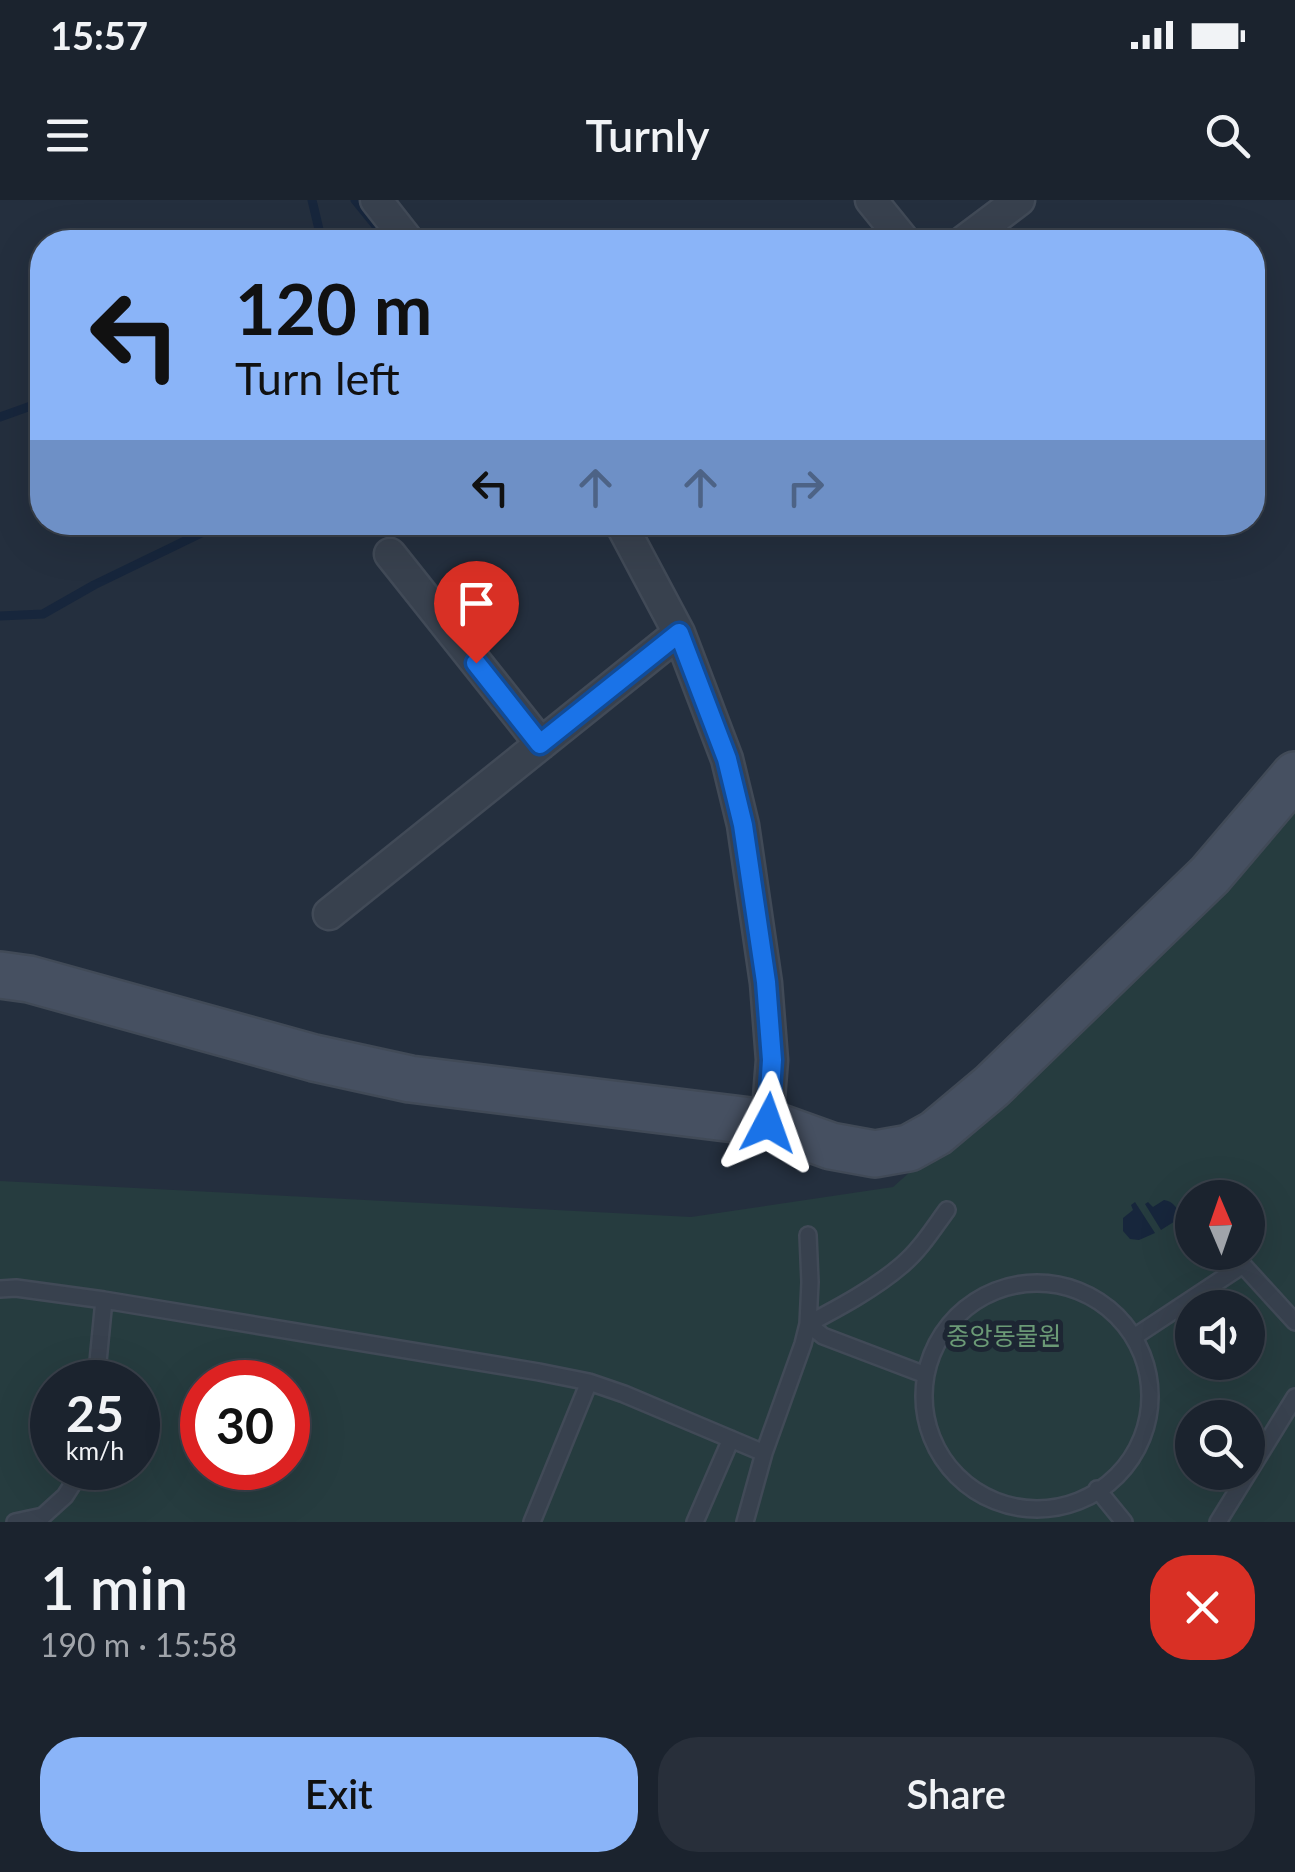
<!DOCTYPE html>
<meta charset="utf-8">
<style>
body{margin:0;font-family:Lato,"Noto Sans KR",sans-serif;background:#282f3a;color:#f1f3f6;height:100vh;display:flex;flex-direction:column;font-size:38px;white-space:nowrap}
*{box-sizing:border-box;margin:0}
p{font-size:32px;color:#a0a4aa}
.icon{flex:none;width:55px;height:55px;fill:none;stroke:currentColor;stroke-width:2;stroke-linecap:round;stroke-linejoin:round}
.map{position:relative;height:1322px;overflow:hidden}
.details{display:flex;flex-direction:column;background:#1b232e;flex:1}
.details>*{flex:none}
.top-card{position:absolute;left:30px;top:30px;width:1235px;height:305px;border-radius:40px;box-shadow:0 10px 40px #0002,0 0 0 2px #39404a;background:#8ab4f8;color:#111;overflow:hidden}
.needle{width:65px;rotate:358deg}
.tools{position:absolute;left:1175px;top:980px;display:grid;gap:20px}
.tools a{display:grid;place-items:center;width:90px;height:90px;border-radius:50%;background:#1b232e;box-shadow:0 10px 40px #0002,0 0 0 2px #39404a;font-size:50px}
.speed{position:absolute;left:30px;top:1160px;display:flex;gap:20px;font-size:50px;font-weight:700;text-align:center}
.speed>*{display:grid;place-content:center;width:130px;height:130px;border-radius:50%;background:#1b232e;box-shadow:0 10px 40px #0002,0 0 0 2px #39404a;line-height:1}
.speed small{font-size:25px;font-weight:400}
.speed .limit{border:15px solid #d22;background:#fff;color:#111}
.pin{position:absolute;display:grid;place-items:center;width:85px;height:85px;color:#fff;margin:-102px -42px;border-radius:50% 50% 50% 0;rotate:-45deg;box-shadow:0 0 10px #0007}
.pin .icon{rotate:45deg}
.me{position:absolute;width:110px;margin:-55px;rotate:4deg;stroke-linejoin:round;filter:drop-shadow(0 0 8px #0008)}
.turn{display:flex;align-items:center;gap:35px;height:210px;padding:0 40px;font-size:45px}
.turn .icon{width:130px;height:130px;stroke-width:2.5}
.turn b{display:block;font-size:70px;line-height:85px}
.lanes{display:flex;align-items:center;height:95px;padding:0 40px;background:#0003;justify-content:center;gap:50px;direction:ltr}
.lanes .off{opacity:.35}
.round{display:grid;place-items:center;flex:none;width:105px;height:105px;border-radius:40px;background:#282f3a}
.overview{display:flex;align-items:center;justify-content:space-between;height:170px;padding:0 40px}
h1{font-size:60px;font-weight:600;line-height:75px}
.action{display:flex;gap:20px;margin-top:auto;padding:20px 40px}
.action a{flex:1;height:115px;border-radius:40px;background:#8ab4f8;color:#111;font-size:40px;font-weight:600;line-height:115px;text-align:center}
.action a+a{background:#282f3a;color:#f1f3f6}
.status{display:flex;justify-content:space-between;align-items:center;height:70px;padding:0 50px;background:#1b232e;direction:ltr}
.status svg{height:28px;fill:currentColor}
header{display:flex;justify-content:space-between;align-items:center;height:130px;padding:0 40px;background:#1b232e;font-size:45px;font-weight:600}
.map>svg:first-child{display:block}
</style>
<div class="status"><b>15:57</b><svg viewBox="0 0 49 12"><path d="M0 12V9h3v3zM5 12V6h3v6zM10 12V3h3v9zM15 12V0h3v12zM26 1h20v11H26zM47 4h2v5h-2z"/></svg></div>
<header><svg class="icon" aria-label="menu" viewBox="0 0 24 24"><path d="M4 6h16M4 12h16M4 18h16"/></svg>Turnly<svg class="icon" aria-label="search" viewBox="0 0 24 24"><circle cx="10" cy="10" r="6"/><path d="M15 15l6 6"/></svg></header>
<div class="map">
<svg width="1295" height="1322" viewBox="0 0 1295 1322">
<rect width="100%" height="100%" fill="#242f3e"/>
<!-- green -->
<path fill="#263c3f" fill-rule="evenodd" d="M1295 611V1322H0V981L691 1017 893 987 1226 692ZM1192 998H1248V1052H1192ZM1192 1108H1248V1162H1192ZM52 1182H138V1268H52ZM202 1182H288V1268H202ZM1192 1218H1248V1272H1192Z"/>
<!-- water -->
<path fill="#17263c" d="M1164 1000C1173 1001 1180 1010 1180 1018L1161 1030 1145 1004 1148 1002 1153 1007Z
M1135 1002 1155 1033 1139 1040 1130 1039 1123 1031V1018L1133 1010 1131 1005Z"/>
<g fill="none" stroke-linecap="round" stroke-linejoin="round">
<!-- stream -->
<path stroke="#17263c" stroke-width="9" d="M312 0 322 42
M355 0 389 42
M0 217 42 202
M0 416 43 414 94 385 224 322"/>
<defs>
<path id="lane" d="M924 1196a113 113 0 1 1 226 0a113 113 0 1 1-226 0Z
M0 1089 16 1088 104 1100 539 1172 589 1182 624 1194 764 1253
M1137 1135 1243 1065 1295 1122
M923 1174 823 1136 808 1124C840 1107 874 1089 902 1065 920 1050 933 1029 947 1010
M96 1182 104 1100
M1097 1289 1124 1322
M15 1322 43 1316 65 1296 83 1268
M532 1322 589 1182
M695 1322 731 1239
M745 1322 764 1253 803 1144 808 1124 810 1082 808 1035
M1218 1322 1295 1197"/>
<path id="street" d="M376 0 409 42
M871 0 905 42
M963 42 1019 0
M620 322 679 433 727 559 743 625 766 783 772 860 767 923
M390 354 541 544
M329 714 679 433"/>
<path id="secondary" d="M0 775 29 779 314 858 410 879 767 923 831 946 875 954 909 948 936 933 992 886 1210 675 1295 575"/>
</defs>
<!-- lane casing -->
<use href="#lane" stroke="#414a57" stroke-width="20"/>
<!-- street casing -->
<use href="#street" stroke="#414a57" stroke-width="35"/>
<!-- secondary casing -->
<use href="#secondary" stroke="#414a57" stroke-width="50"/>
<!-- lane -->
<use href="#lane" stroke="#38414e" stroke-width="15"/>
<!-- street -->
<use href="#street" stroke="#38414e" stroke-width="30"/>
<!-- secondary -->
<use href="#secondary" stroke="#465061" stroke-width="45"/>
</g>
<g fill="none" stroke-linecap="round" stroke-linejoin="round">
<defs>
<path id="route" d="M476 463 540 544 679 433 727 559 743 625 766 782 772 860 768 923"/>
</defs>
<!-- route casing -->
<use href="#route" stroke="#114b97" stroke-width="25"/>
<!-- route -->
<use href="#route" stroke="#1a73e8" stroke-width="18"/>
</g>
<g text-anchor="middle" stroke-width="10" stroke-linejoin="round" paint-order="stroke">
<!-- park labels -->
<g font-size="25" fill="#6b9a76" stroke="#1d2633">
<text x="1004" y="1145">중앙동물원</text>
</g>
</g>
</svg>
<div class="tools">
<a><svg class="needle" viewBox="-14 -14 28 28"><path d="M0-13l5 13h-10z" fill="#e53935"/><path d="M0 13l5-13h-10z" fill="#a0a4aa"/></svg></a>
<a><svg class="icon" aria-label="sound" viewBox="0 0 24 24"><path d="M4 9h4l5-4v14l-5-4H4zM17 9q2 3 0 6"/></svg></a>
<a><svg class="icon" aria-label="search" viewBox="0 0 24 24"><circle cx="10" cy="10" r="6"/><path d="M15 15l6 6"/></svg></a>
</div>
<div class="speed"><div>25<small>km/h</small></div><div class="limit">30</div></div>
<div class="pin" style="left:476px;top:463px;background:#d93025"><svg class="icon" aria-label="arrive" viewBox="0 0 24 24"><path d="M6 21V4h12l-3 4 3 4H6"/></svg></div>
<svg class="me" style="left:768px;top:923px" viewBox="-20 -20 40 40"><path d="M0-17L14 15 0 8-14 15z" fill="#1a73e8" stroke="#fff" stroke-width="4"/></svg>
<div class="top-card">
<div class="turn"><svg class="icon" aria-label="left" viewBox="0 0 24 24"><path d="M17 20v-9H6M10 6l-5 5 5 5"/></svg><div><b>120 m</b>Turn left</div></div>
<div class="lanes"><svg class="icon" aria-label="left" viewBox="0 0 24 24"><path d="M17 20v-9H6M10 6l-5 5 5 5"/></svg><svg class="icon off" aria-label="ahead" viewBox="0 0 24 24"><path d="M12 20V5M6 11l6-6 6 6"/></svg><svg class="icon off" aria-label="ahead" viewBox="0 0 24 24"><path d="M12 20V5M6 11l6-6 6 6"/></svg><svg class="icon off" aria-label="right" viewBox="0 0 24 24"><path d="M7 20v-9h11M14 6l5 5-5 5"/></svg></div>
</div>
</div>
<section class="details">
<div class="overview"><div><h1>1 min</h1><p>190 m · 15:58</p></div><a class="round" style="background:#d93025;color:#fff"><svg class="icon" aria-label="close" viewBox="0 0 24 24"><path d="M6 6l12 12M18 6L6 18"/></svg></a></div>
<div class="action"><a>Exit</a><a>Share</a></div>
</section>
